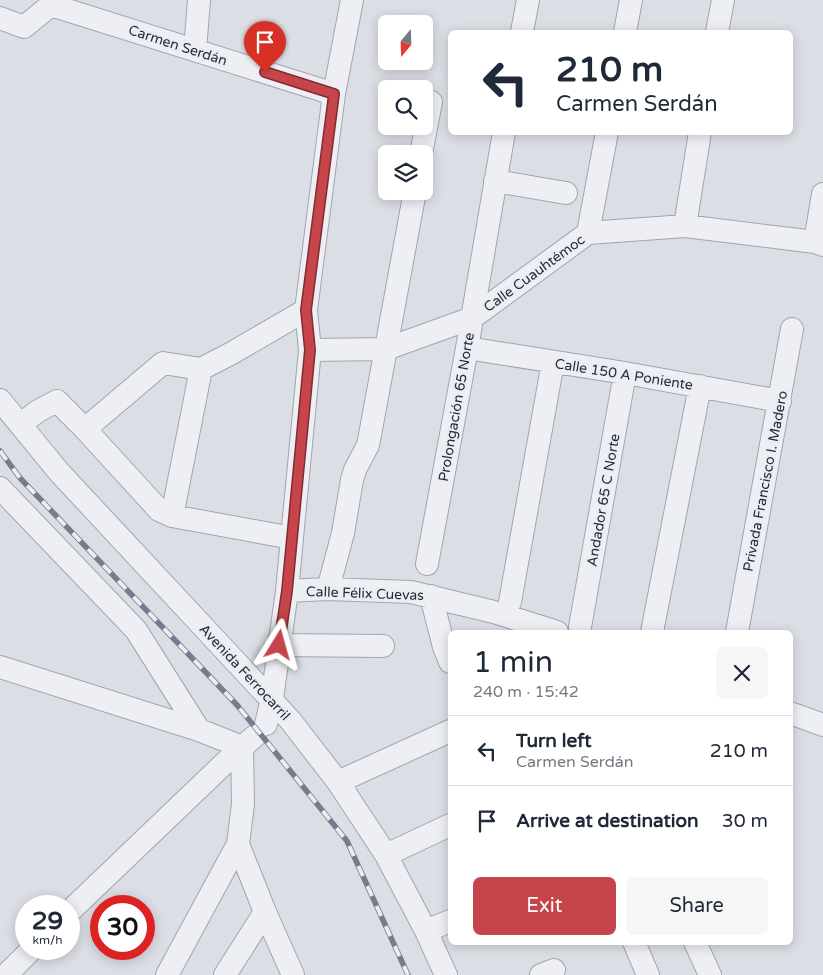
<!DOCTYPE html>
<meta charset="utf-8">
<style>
body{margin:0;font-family:"Varela Round",sans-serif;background:#f6f6f7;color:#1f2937;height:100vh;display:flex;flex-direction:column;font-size:19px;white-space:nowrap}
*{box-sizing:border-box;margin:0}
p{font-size:16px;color:#747a83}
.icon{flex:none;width:28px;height:28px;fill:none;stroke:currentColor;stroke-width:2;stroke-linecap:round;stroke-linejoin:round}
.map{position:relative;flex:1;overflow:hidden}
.drawer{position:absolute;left:448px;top:630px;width:345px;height:315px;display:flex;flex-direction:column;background:#fff;border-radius:8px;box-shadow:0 2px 12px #0003}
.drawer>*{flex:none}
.guide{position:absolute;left:448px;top:30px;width:345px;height:105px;border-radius:8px;box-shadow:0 2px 12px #0003;background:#fff;color:#1f2937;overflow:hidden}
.needle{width:32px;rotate:199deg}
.buttons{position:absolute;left:378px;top:15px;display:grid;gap:10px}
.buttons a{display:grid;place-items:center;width:55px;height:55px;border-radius:8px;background:#fff;box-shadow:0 2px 12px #0003;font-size:25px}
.speed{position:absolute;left:15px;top:895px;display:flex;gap:10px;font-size:25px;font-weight:700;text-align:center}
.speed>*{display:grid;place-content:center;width:65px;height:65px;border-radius:50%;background:#fff;box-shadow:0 2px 12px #0003;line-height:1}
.speed small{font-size:12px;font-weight:400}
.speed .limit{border:8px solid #d22;background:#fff;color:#111}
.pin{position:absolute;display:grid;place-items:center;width:42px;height:42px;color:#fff;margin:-51px -21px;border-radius:50% 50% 50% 0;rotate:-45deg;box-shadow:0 0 5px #0007}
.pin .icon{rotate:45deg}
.me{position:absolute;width:55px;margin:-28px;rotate:8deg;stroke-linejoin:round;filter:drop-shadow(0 0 4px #0008)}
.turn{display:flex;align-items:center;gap:18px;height:105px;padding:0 25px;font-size:22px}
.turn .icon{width:65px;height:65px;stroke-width:2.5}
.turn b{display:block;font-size:35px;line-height:42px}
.round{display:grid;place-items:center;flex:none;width:52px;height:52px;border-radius:8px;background:#f6f6f7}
.head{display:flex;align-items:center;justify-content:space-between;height:85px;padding:0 25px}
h1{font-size:30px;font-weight:600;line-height:38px}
.primary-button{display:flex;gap:10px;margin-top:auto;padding:10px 25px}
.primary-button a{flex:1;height:58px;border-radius:8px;background:#c6454a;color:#fff;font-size:20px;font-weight:600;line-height:58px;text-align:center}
.primary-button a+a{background:#f6f6f7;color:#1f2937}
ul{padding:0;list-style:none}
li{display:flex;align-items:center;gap:15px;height:70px;padding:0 25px;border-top:1px solid #e0e1e3}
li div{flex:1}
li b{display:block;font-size:19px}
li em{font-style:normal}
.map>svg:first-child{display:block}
</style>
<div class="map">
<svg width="823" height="975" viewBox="0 0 823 975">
<rect width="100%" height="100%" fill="#dcdee5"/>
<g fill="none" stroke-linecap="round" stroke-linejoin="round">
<defs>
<path id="minor" d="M51 5 334 94
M0 18 24 27 51 5 52 0
M522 32 528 0
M625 32 631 0
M717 32 723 0
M195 50 199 0
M421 154 431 102
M495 181 566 193
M685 226 700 132
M588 233 607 132
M815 242 823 194
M467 348 625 373 780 401
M310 350 386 349 472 318 588 233 685 226 815 242 823 245
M0 400 59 472 290 720 338 782 386 855 426 931 446 975
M21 424 38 411 57 401 85 429 163 363 201 369 232 353 306 310
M85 429 159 510 172 516 292 538
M0 488 136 630 199 730
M172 516 201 369
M427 564 467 348 504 132
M328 589 343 533 352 480 355 470 368 445 370 435 415 191
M287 591 328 589 411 592 494 612 557 632
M431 596 444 647 450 662
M510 602 553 362
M580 627 625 373
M652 632 700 386
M737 632 792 329
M279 645 383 646
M0 667 199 730 242 747
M790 713 823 725
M266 724 272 699 287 591 292 538 310 350 306 310 334 94 352 0
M242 747 243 804 238 844 265 912 293 975
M338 782 450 731
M386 855 450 825
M69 912 232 756 255 736
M426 931 450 921
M634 942 648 975
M695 942 710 975
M6 975 32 949
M167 975 238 844
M225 975 265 912
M541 975 554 970"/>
</defs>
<!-- minor casing -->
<use href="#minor" stroke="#a2a5ae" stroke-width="24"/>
<!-- minor -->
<use href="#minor" stroke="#eeeff4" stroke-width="22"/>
<defs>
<path id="rail" d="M0 451 20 478 237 705 347 841 408 975"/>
</defs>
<!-- rail casing -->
<use href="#rail" stroke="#767c8e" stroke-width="5.5"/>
<!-- rail -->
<use href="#rail" stroke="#ebedf3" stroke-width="4" stroke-dasharray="11" stroke-linecap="butt"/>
</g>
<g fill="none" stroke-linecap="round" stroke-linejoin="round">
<defs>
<path id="route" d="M265 72 334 94 306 310 310 350 287 591 279 645"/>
</defs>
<!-- route casing -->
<use href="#route" stroke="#812d30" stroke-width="12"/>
<!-- route -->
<use href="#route" stroke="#c6454a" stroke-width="9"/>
</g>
<g text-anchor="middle" stroke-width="5" stroke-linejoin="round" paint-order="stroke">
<!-- street labels -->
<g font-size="14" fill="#262c3a" stroke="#ebedf3">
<text transform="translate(178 45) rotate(18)" y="5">Carmen Serdán</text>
<text transform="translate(534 273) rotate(-36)" y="5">Calle Cuauhtémoc</text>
<text transform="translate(624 374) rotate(9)" y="5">Calle 150 A Poniente</text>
<text transform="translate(456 407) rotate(-80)" y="5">Prolongación 65 Norte</text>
<text transform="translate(765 481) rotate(-79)" y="5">Privada Francisco I. Madero</text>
<text transform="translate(603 500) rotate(-80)" y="5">Andador 65 C Norte</text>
<text transform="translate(365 593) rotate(2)" y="5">Calle Félix Cuevas</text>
<text transform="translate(245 672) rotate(47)" y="5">Avenida Ferrocarril</text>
</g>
</g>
</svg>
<div class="buttons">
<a><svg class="needle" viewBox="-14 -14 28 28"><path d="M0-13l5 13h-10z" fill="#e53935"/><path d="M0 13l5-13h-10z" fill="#747a83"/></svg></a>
<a><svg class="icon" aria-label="search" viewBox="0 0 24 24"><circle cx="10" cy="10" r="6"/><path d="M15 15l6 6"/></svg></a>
<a><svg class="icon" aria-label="layers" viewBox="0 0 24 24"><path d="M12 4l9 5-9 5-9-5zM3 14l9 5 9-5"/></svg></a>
</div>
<div class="speed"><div>29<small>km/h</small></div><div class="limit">30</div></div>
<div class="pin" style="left:265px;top:72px;background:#d93025"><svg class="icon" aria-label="arrive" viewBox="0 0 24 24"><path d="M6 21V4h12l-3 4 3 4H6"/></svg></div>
<svg class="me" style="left:279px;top:645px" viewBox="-20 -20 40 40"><path d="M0-17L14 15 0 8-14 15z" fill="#c6454a" stroke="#fff" stroke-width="4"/></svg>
<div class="guide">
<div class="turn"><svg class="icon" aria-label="left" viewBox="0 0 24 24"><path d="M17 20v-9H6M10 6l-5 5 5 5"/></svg><div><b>210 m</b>Carmen Serdán</div></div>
</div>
<section class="drawer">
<div class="head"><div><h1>1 min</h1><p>240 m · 15:42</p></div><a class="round"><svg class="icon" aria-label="close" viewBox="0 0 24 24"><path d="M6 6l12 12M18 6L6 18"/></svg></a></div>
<ul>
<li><svg class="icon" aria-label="left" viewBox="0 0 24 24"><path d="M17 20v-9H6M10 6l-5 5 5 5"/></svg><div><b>Turn left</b><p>Carmen Serdán</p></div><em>210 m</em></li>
<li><svg class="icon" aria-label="arrive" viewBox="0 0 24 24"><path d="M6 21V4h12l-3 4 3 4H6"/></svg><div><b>Arrive at destination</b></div><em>30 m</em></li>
</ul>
<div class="primary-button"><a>Exit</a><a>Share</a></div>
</section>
</div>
